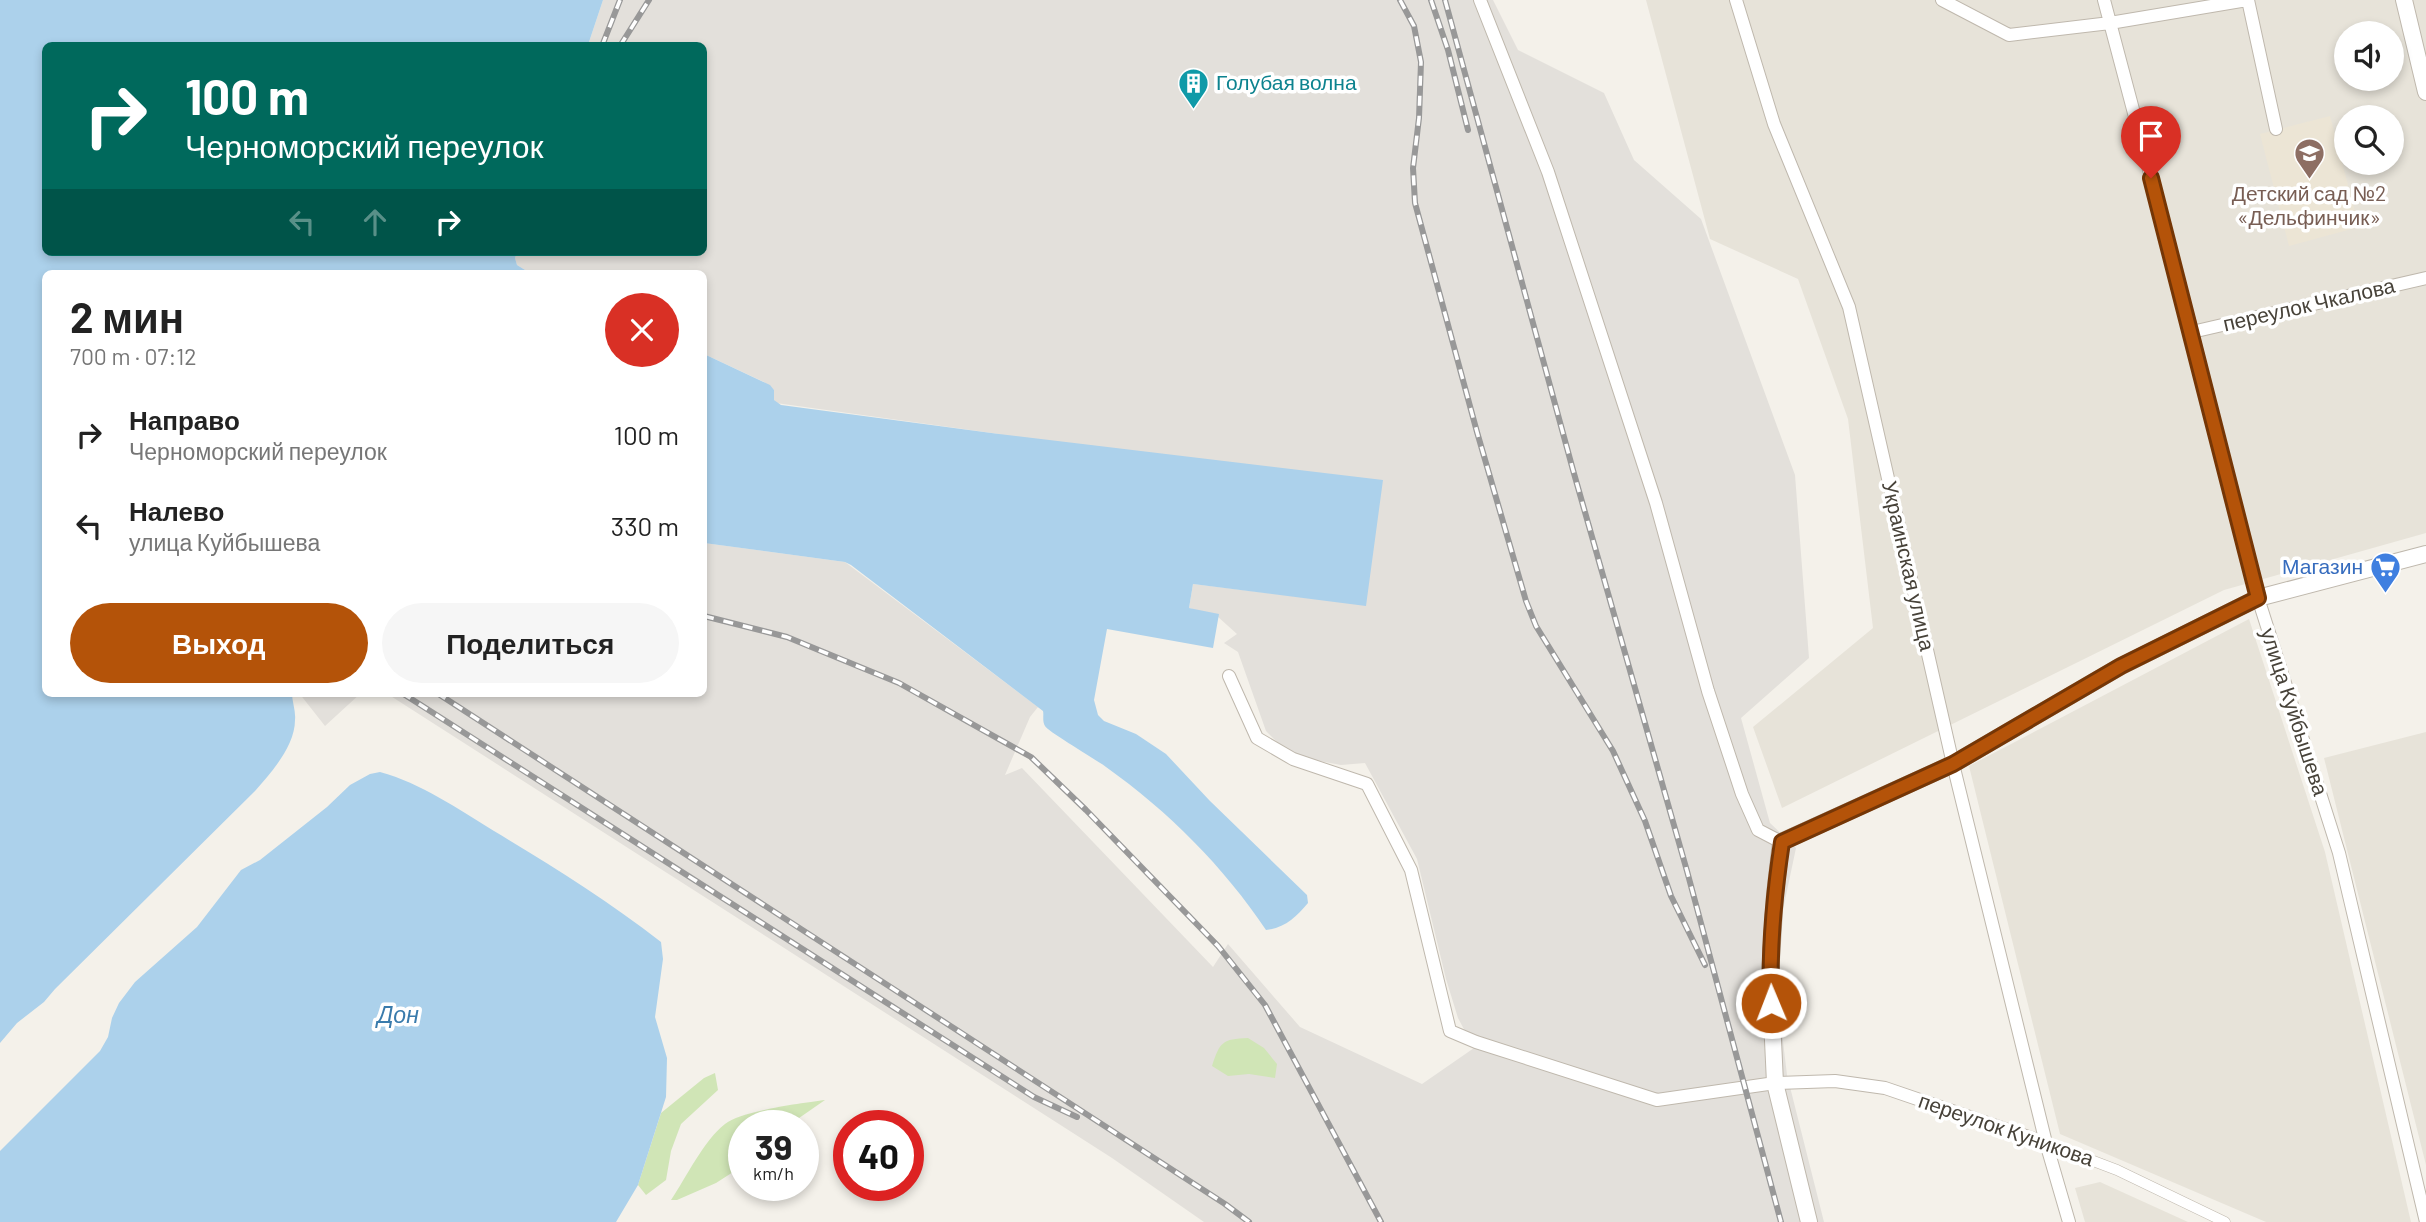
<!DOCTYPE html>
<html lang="ru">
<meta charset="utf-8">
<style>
body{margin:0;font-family:Barlow,sans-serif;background:#f6f6f6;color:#222;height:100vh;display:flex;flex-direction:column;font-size:26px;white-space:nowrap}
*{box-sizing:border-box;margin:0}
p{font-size:23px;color:#767676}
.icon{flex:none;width:38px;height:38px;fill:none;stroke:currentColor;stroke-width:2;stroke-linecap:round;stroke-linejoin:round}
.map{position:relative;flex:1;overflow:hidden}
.sheet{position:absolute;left:42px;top:270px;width:665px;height:427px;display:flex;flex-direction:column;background:#fff;border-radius:10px;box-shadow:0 4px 10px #0003}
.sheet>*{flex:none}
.top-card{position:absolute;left:42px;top:42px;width:665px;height:214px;border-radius:10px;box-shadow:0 4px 10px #0003;background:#00695c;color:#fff;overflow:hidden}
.buttons{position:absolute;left:2334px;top:21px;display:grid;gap:14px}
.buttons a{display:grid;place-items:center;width:70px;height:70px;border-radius:50%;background:#fff;box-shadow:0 4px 10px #0003;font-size:35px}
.speed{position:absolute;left:728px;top:1110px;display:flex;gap:14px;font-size:35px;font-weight:700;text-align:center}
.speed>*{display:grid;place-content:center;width:91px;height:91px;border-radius:50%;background:#fff;box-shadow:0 4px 10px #0003;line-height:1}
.speed small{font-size:18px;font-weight:400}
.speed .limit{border:10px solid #d22;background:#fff;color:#111}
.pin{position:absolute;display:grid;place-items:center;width:60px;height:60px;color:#fff;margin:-72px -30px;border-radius:50% 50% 50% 0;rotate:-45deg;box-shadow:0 0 7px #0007}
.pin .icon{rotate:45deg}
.me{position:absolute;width:77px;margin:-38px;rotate:359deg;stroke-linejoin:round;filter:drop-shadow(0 0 5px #0008)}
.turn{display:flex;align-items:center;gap:24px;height:147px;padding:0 28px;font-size:32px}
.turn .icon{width:91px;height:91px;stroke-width:2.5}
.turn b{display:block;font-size:49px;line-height:60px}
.lanes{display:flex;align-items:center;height:66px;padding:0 28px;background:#0003;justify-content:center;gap:35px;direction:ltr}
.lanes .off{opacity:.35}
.round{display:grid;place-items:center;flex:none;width:74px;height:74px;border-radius:37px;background:#f6f6f6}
.overview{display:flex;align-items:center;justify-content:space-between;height:119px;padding:0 28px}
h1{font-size:42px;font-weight:700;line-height:52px}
.button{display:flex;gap:14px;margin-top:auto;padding:14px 28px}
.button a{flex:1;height:80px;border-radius:42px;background:#b45309;color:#fff;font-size:28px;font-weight:700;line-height:80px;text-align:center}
.button a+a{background:#f6f6f6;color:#222}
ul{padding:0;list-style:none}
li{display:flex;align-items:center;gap:21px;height:91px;padding:0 28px}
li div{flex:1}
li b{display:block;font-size:26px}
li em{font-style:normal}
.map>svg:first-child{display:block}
</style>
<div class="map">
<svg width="2426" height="1222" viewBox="0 0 2426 1222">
<rect width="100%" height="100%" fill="#f4f1ea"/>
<!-- residential -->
<path fill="#e7e3d9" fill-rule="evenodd" d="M1646 0H2426V533L2224 590 1782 808 1753 727 1873 628 1848 419 1798 279 1710 239ZM2347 33H2392V79H2347ZM2347 117H2392V163H2347Z
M2249 619 2325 852 2411 1222H2266L2060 1134 1969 766Z
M2426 732V1165L2324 758Z
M2100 1182 2188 1222H2085L2075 1188Z"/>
<!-- industrial -->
<path fill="#e3e0db" d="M603 0H1493L1518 50 1604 93 1634 160 1701 219 1795 475 1809 658 1741 718 1770 823 1796 848 1773 957 1787 1075 1824 1222H1204L1112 1158 386 693H704V543L845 562 1038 707 1030 717 1005 775 1022 768 1213 967 1228 944 1300 1027 1422 1084 1474 1048 1458 1018 1446 979 1417 859 1365 763 1341 765 1309 759 1281 746 1266 731 1238 652 1224 643 1237 634 1217 616 1189 608 1193 584 1366 605 999 434 776 403 774 400V390L764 382 704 354V273H530L517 265 515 258 517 252H704V46L588 45Z
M299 693H361L325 726Z"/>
<!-- education -->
<path fill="#ece5d5" d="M2330 116 2359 227 2289 246 2260 134Z"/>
<!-- green -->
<path fill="#d0e5b6" d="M1248 1038 1264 1048 1277 1064 1275 1078 1249 1074 1228 1076 1212 1066C1220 1042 1222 1039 1248 1038Z
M715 1073 718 1090 681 1124 671 1151 666 1180 646 1195 638 1185 661 1113 704 1078Z
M825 1100 789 1125H744V1165L716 1183 677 1200H671C686 1178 704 1140 725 1124 741 1111 802 1103 825 1100Z"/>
<!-- water -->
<path fill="#acd1eb" d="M0 0H603L588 45 46 46V252H517L515 258 517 265 530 273H46V693H292C292 702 296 711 295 720 295 746 271 773 255 791L55 989 44 1002 17 1023 0 1043Z
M704 354 770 385 774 390V400L781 405 999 434 1383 480 1366 606 1193 584 1189 608 1219 614 1213 648 1107 629 1094 700 1098 715 1104 721 1136 734 1166 754 1210 801 1307 895 1308 903C1296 917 1285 928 1266 930 1224 867 1168 811 1106 767 1097 760 1047 731 1045 726 1042 721 1044 715 1043 711L851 565 845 562 704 543Z
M380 772C421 783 458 809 494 831 552 866 607 900 661 942L663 959 655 1017 667 1058 666 1097 638 1185 616 1222H0V1151L100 1051 108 1037 112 1018 119 1003 135 982 197 927 241 870 260 860 327 807 350 785 370 774Z"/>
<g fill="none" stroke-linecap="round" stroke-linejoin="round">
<defs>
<path id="pedestrian" d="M2046 1143 2117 1170 2225 1222"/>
<path id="minor" d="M1480 0 1548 172 1656 503 1708 691 1742 794 1758 830 1781 842
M1736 0 1774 124 1849 307 1953 764 2046 1143 2069 1222
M1942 0 2009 35 2110 23 2247 0
M2104 0 2192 332 2258 598 2339 853 2426 1222
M2248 0 2276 129
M2192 332 2426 278
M1229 676 1257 738 1293 759 1367 784 1411 870 1450 1031 1476 1042 1657 1100 1775 1083 1835 1081 1885 1088 2046 1143"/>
<path id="tertiary" d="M2404 0 2426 92
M1809 1222 1775 1083 1770 976 1775 894 1781 842 1953 764 2121 666 2258 598 2426 554"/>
</defs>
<!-- pedestrian casing -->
<use href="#pedestrian" stroke="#bfb8ad" stroke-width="11"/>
<!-- minor casing -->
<use href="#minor" stroke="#bfb8ad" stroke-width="14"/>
<!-- tertiary casing -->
<use href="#tertiary" stroke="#bfb8ad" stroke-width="18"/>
<!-- pedestrian -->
<use href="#pedestrian" stroke="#fff" stroke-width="10"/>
<!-- minor -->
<use href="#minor" stroke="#fff" stroke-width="12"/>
<!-- tertiary -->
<use href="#tertiary" stroke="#fff" stroke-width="16"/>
<defs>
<path id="rail" d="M1400 0 1414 26 1421 62 1419 118 1413 168 1415 203 1477 432 1526 601 1536 626 1613 751 1645 821 1671 896 1705 965
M1431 0 1448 50 1468 130
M1445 0 1573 470 1687 871 1781 1222
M602 46 620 0
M620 46 649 0
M704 616 787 637 899 683 1031 757 1086 810 1218 946 1265 1005 1381 1222
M402 693 1034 1097 1077 1117
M437 693 1225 1204 1249 1222"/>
</defs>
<!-- rail casing -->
<use href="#rail" stroke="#989898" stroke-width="6"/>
<!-- rail -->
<use href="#rail" stroke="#fff" stroke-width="3.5" stroke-dasharray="10" stroke-linecap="butt"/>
</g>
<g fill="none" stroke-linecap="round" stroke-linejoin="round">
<defs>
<path id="route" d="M1771 1003C1769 949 1774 895 1782 842L1953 764 2121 666 2258 598 2151 178"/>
</defs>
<!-- route casing -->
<use href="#route" stroke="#753606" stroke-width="18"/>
<!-- route -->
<use href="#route" stroke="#b45309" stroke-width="12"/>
</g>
<!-- icons -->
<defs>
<symbol id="building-pin" viewBox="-11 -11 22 30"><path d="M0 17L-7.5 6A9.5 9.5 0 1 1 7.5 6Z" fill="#0f9aa8" stroke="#fff"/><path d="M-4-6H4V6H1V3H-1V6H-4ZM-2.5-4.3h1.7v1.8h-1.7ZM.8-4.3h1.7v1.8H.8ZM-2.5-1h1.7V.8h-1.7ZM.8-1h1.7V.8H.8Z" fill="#fff"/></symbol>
<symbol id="school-pin" viewBox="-11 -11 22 30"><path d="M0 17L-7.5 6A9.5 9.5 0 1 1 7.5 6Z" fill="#8d6e63" stroke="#fff"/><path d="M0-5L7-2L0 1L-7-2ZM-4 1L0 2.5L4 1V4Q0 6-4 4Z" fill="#fff"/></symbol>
<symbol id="supermarket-pin" viewBox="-11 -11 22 30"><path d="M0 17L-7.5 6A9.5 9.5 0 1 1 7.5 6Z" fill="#3f7fe0" stroke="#fff"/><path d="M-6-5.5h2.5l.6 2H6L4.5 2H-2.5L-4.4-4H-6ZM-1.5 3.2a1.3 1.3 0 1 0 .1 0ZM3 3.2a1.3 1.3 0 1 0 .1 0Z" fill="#fff"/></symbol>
</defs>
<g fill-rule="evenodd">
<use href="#building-pin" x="1176" y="66" width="35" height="47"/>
<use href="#school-pin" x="2292" y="136" width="35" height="47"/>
<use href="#supermarket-pin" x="2368" y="550" width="35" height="47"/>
</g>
<g text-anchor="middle" stroke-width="7" stroke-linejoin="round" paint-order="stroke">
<!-- culture labels -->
<g font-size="21" fill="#0d838f" stroke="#fff" text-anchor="start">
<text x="1216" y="90">Голубая волна</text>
</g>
<!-- education labels -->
<g font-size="21" fill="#785e54" stroke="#fff">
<text x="2309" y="201">Детский сад №2<tspan x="2309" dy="24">«Дельфинчик»</tspan></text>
</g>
<!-- street labels -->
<g font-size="21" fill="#474239" stroke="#fff">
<text transform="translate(2309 305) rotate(-13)" y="7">переулок Чкалова</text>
<text transform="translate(1908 566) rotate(77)" y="7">Украинская улица</text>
<text transform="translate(2294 712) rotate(72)" y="7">улица Куйбышева</text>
<text transform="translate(2006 1130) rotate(19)" y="7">переулок Куникова</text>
</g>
<!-- shop labels -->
<g font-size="21" fill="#366cbe" stroke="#fff" text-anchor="end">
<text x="2363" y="574">Магазин</text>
</g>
<!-- water labels -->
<g font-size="23" font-style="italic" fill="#397bac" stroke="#fff">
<text x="398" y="1023">Дон</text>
</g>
</g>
</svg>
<div class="buttons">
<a><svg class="icon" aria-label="sound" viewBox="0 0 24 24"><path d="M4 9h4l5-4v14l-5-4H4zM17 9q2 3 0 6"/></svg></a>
<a><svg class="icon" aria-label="search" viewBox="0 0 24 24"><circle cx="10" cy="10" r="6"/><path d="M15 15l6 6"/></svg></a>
</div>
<div class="speed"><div>39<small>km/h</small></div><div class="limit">40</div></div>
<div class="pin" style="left:2151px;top:178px;background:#d93025"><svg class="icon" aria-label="arrive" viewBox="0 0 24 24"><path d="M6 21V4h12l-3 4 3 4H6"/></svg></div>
<svg class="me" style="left:1771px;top:1003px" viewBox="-20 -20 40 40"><circle r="17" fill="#b45309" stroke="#fff" stroke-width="3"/><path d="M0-11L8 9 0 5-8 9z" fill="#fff"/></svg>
<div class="top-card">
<div class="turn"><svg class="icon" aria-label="right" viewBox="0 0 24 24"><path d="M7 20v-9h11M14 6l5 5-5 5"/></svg><div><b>100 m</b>Черноморский переулок</div></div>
<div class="lanes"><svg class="icon off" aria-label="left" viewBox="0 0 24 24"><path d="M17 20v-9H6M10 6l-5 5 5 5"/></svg><svg class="icon off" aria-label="ahead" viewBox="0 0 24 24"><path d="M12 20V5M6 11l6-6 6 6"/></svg><svg class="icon" aria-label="right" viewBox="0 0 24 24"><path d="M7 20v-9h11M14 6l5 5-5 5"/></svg></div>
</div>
<section class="sheet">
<div class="overview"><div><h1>2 мин</h1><p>700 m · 07:12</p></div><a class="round" style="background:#d93025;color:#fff"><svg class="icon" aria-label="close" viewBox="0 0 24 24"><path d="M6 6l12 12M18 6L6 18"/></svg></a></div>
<ul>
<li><svg class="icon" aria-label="right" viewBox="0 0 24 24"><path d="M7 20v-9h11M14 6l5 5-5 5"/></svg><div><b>Направо</b><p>Черноморский переулок</p></div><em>100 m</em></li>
<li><svg class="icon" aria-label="left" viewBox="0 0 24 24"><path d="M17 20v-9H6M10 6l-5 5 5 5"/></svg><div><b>Налево</b><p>улица Куйбышева</p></div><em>330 m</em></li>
</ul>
<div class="button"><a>Выход</a><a>Поделиться</a></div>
</section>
</div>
